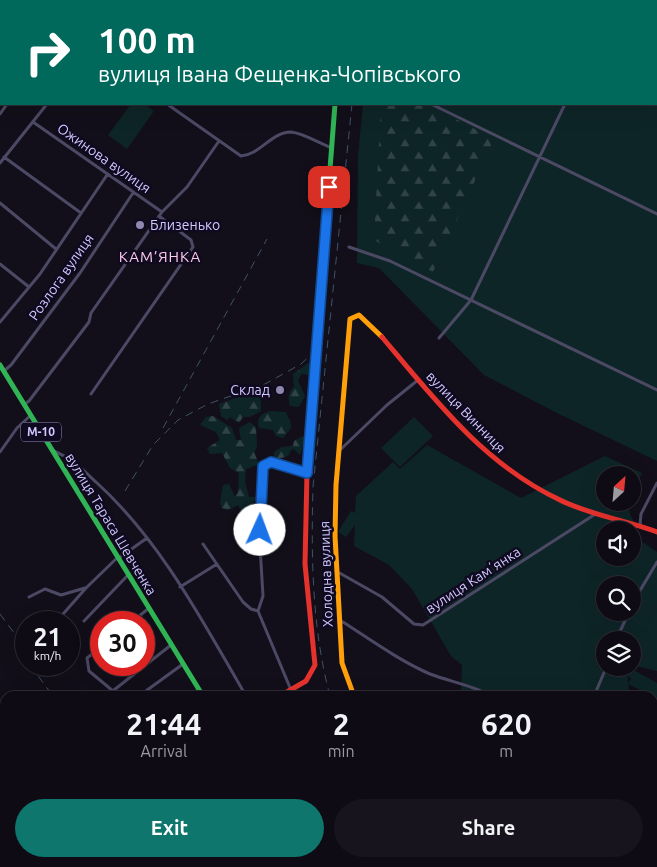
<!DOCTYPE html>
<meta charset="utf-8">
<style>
body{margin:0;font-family:Ubuntu,sans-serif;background:#17141d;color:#f1f3f6;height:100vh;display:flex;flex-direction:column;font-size:19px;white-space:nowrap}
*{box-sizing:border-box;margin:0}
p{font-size:16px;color:#9b9ba0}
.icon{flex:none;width:28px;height:28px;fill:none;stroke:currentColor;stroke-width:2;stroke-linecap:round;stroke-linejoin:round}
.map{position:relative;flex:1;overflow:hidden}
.drawer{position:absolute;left:0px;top:691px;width:658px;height:176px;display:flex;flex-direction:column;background:#0e0b14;border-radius:15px 15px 0 0;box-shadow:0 5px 20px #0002,0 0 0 1px #2e2b34}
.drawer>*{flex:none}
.hud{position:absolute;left:0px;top:0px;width:658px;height:105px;box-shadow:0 5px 20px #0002,0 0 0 1px #2e2b34;background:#00695c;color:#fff;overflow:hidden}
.needle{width:32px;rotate:26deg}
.tools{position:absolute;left:596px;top:466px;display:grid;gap:10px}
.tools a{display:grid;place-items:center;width:45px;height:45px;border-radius:50%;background:#0e0b14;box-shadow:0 5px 20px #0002,0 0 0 1px #2e2b34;font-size:25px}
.speed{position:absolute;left:15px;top:611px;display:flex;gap:10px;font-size:25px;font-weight:700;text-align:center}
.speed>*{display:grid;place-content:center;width:65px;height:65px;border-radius:50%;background:#0e0b14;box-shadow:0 5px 20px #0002,0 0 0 1px #2e2b34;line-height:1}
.speed small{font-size:12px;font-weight:400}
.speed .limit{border:8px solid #d22;background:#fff;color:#111}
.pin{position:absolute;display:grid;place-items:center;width:42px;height:42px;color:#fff;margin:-21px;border-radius:10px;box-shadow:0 2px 8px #0006}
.me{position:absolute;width:55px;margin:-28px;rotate:2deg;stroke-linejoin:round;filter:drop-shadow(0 0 4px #0008)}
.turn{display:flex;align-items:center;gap:18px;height:105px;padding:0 15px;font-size:22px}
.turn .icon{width:65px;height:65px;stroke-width:2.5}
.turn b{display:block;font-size:35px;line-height:42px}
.eta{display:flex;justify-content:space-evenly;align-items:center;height:85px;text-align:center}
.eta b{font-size:30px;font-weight:700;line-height:35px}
.action{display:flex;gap:10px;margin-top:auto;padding:10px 15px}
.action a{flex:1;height:58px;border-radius:30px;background:#0f766e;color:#fff;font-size:20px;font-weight:700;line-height:58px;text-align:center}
.action a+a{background:#17141d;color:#f1f3f6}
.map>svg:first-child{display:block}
</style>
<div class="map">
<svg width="657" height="867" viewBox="0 0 657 867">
<defs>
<pattern id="forest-firs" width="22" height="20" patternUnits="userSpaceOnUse" patternTransform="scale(1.25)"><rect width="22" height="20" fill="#0e2528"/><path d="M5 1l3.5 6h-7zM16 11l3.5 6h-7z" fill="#304348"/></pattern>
</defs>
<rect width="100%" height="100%" fill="#120f1a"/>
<!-- green -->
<path fill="#0e2528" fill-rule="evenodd" d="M373 0H657V461L559 414 484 375 379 268 357 263 358 156 363 104H656V1Z
M131 104H144L154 111 127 149 108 135Z
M414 417 433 436 400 467 381 448Z
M427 445 521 498 605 456 642 473 633 490 632 475H605V502L626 503 641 541 657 552V671L633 665 632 640H605V668H619L617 671 628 677 629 696H461L462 665 451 656 412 589 389 565 354 546 355 525 346 537 338 532 351 511 355 513 356 496 393 462 400 469ZM605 530H632V558H605ZM605 585H632V612H605Z
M620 668H630L657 683V698L628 684 631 678 618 671Z
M0 766 5 771V862L71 863 73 867H0Z
M653 790 657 802V867H417L415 863 652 862Z"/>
<!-- forest -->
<path fill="url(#forest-firs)" d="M381 104H427L494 139 433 272 374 240Z
M313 360 312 375 301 374 298 381 305 396 299 407 290 406C288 401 288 391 294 387L293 374Z
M261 389V411L250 417H243L239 423 230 417 227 420 221 416 219 404Z
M272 411 286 412 289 420 290 418 291 428 283 438 276 436 273 430 259 428C255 419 262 412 272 411Z
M213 416 232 428 236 440H241L239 428 250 422 256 427 257 448 254 452 259 464 246 469 245 482 249 497H259L253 502 248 515 241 511 238 505 228 510 222 508 220 503 223 485 229 484 235 497 238 492 239 473 230 468 222 453 210 454 207 448 220 440 216 432 200 425 206 417Z
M303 436 305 439 300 455 294 449 291 450 288 456 278 459 274 457V452L282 447 293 446 294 441Z"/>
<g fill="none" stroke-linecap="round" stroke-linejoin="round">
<!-- stream -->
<path stroke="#06163b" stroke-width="1" d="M5 704V705
M101 862 103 867"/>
<!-- street -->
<path stroke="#4c4964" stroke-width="3" d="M268 0 270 1
M580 0 583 1
M30 1 32 0
M476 1V0
M614 1 615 0
M0 10 1 13
M0 18 1 17
M656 36 657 37
M0 81 1 82
M167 104 241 156C260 155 271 132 291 132 303 133 319 143 332 148
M431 104 657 214
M0 114 7 104
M33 122 162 212
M4 157 81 213
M0 163 47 104
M0 203 56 249
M349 247 390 261 657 390
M0 264 29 287
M0 322 40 274 107 175
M439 338 471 300 565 104
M4 371 11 365 80 273 133 193
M91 394 193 247 191 240 159 216
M25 404 29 401 89 322 91 313 162 212 187 187 219 141
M340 450 387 405 418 380
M54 451C71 458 82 469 96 482 161 541 203 622 246 696
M0 452 17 428 31 415
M640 525 641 514 657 483
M203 544 243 602 251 609 258 611
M119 558 147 538
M336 571 382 597 414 624 423 625 597 513
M180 587 217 564
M29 597 45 589 61 595 85 588
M632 604 657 562
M84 621 128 575
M56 622 86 588 118 557
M132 622 149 608
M340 623 343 622C371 640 400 661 430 674 451 682 472 685 492 696
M616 640 629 612
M101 647 87 658 89 671 119 696
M114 690 171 645
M291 690 258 611 263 596 260 546 263 466 271 462 307 473
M139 696 183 664
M594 696 606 668
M586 867 587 862"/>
<!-- fast -->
<path stroke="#30b455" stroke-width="5" d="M0 365 203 696
M311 416 335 104
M305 862 307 867"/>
<!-- slow -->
<path stroke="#ff9f0a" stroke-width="5" d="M354 696 342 663 335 536 336 485 350 319 359 315 382 337"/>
<!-- jam -->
<path stroke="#e5322d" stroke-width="5" d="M343 0V1
M382 337C434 399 485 465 560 500 590 515 625 520 657 532
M280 696 306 681 315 665 305 564 307 473 311 416"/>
<!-- rail -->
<path stroke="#3f5265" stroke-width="1" stroke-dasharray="8 6" stroke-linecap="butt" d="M363 1V0
M163 428 267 239
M125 491 153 445 178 420 208 404 265 384 301 364 315 351 325 331
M0 614 26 649
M15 645 26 660
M30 665 53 696
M330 696C312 629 311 556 313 487L352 104
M184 862 188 867
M254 862 257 867
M386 862 388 867
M394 862 396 867"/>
</g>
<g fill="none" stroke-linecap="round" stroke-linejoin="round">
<defs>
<path id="route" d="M260 530 263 466 271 462 307 473 329 187"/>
</defs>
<!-- route casing -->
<use href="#route" stroke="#114b97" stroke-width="12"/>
<!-- route -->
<use href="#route" stroke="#1a73e8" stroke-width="9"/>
</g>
<!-- markers -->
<g fill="#8e88af" stroke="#0f0a1f" stroke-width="2">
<circle cx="140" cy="225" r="5"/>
<circle cx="280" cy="390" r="5"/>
</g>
<g text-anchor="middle" stroke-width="5" stroke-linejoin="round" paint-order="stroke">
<!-- shield labels -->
<rect fill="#0f0a1f" stroke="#9790bc" stroke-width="1" x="21" y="422.5" width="40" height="19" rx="4"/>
<g font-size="12" font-weight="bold" fill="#d1c9ff">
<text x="41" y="436">М-10</text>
</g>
<!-- street labels -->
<g font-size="14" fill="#d1c9ff" stroke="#0f0a1f">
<text transform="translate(104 158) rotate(35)" y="5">Ожинова вулиця</text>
<text transform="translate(61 277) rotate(-55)" y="5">Розлога вулиця</text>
<text transform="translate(466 412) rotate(46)" y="5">вулиця Винниця</text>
<text transform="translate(111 524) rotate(59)" y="5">вулиця Тараса Шевченка</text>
<text transform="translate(326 574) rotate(-92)" y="5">Холодна вулиця</text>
<text transform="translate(473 580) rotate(-33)" y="5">вулиця Камʼянка</text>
</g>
<!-- poi labels -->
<g font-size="14" fill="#d1c9ff" stroke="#0f0a1f" text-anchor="start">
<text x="150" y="230">Близенько</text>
<text x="270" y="395" text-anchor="end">Склад</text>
</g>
<!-- neighbourhood labels -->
<g font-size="15" letter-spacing="1" fill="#ffcbea" stroke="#0f0a1f">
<text x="160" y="262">КАМ’ЯНКА</text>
</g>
</g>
</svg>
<div class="tools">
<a><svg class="needle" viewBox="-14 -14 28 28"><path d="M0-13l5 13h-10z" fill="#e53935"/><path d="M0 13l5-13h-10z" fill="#9b9ba0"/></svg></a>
<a><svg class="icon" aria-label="sound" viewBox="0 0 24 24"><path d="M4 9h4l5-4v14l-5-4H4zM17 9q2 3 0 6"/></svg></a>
<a><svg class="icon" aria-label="search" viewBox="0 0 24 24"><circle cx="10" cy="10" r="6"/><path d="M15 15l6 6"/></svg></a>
<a><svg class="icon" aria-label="layers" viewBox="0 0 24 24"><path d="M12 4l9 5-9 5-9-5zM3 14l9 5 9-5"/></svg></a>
</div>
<div class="speed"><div>21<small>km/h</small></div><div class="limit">30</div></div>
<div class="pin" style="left:329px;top:187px;background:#d93025"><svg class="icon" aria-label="arrive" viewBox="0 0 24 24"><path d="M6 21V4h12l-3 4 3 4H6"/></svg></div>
<svg class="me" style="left:260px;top:530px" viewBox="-20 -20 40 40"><circle r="19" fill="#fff"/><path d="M0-13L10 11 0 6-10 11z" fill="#1a73e8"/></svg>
<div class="hud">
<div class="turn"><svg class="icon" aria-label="right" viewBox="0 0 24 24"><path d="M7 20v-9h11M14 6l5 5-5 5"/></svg><div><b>100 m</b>вулиця Івана Фещенка-Чопівського</div></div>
</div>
<section class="drawer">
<div class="eta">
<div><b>21:44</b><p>Arrival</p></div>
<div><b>2</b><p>min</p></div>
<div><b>620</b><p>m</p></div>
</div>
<div class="action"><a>Exit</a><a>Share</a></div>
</section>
</div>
